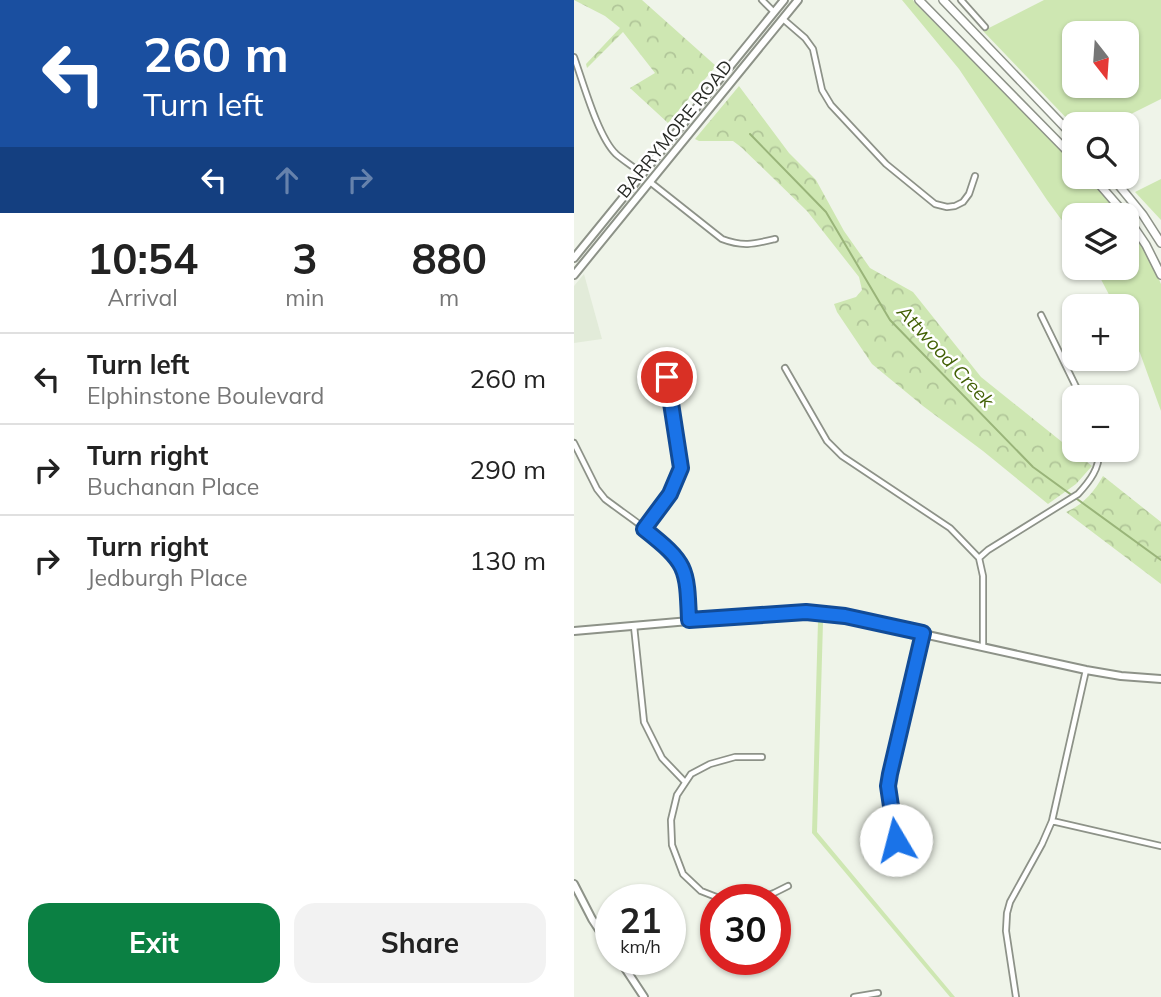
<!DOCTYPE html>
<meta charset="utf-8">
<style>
body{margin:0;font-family:Mulish,sans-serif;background:#f2f2f2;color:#222;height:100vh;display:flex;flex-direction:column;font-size:26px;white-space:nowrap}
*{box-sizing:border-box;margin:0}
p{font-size:23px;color:#767676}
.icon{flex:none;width:38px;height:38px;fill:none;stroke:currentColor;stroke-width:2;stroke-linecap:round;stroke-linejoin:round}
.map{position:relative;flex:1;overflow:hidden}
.sheet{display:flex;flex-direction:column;background:#fff;width:574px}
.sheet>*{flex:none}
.top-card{background:#1a4fa0;color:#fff;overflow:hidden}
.needle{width:46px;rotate:163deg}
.fabs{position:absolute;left:488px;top:21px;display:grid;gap:14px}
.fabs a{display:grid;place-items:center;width:77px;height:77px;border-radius:14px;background:#fff;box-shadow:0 2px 5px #0004;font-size:35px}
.speed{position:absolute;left:21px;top:884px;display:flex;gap:14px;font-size:35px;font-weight:700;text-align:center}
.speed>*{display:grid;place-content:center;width:91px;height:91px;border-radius:50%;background:#fff;box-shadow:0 2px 5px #0004;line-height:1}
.speed small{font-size:18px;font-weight:400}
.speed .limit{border:10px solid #d22;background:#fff;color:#111}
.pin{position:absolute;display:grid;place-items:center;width:60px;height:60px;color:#fff;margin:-30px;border:4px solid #fff;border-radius:50%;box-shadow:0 2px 7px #0007}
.me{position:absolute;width:77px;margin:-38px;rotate:352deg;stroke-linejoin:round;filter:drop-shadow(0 0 5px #0008)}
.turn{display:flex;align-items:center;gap:24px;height:147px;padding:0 28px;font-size:32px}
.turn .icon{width:91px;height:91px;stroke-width:2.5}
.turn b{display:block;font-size:49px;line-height:60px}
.lanes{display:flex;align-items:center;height:66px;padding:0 28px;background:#0003;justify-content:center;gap:35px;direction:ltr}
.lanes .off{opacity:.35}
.eta{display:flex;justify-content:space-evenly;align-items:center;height:119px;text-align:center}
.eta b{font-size:42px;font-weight:700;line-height:49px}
.button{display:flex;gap:14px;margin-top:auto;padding:14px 28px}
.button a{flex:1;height:80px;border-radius:21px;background:#0b8043;color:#fff;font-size:28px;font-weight:700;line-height:80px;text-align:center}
.button a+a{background:#f2f2f2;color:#222}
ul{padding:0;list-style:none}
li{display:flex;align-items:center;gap:21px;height:91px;padding:0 28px;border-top:2px solid #e0e0e0}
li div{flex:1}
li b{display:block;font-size:26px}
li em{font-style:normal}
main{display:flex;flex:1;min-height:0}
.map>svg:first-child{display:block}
</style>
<main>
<section class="sheet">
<div class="top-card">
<div class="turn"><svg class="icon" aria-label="left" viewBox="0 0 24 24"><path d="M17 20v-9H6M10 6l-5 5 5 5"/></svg><div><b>260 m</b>Turn left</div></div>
<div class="lanes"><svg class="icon" aria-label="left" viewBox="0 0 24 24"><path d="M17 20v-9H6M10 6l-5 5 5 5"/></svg><svg class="icon off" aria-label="ahead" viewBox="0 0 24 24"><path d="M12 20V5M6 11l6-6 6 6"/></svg><svg class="icon off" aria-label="right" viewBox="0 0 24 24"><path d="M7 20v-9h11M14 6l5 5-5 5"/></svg></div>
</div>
<div class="eta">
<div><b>10:54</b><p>Arrival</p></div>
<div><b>3</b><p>min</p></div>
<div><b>880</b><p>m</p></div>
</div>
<ul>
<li><svg class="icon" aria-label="left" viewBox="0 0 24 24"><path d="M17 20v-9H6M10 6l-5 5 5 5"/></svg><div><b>Turn left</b><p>Elphinstone Boulevard</p></div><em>260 m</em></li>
<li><svg class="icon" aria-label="right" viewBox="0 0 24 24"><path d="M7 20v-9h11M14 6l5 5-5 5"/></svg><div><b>Turn right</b><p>Buchanan Place</p></div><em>290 m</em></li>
<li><svg class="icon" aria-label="right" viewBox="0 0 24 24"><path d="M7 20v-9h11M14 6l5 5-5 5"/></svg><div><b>Turn right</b><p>Jedburgh Place</p></div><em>130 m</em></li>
</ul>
<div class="button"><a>Exit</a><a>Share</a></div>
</section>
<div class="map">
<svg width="587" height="997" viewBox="0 0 587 997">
<defs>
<pattern id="park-crowns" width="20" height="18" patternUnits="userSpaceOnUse" patternTransform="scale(1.75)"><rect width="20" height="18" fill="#cee7b2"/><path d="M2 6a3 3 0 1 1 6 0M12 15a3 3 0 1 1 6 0" fill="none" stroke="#b1c699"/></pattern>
</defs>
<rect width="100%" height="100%" fill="#eff4e9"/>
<!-- built -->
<path fill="#e2ebd9" d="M10 274 28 339 0 343V286Z"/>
<!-- green -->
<path fill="#cee7b2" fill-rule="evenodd" d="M328 0H339L341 3 500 163V177H514L532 196 547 215H500V237L473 200 385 69Z
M470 0H587V99L537 124H500V126L409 31ZM500 33H553V86H500Z
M587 179V220L561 192Z
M553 223 576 259 587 284V411L566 353 553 329V306H541L521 268H553Z
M244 621 249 622 243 832 381 997H376L238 833Z"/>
<!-- park -->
<path fill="url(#park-crowns)" d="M0 0H68L142 66 94 123 56 88 81 73 49 32 13 68 12 64 46 28 31 16Z
M165 86 215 153 242 180 270 231 296 268 339 292 407 377 518 466 502 484 474 504 409 451 349 406 298 364 263 312 260 304 282 297 288 290 285 277 233 211 167 147 159 141H125L121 139Z
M529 476 587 522V584L492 512C509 505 520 492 529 476Z"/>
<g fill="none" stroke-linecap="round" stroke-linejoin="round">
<!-- stream -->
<path stroke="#99b479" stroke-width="2" d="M176 134 252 212 316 320 459 467 587 560"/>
<defs>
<path id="street" d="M188 0 200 12
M387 0 411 27
M209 19 231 38 239 49 248 90 257 105 312 164 361 204 373 207 381 206 389 202 395 194 401 176
M0 57C9 82 24 137 42 154 50 161 60 167 68 174
M76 182 148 239C169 247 180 244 201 239
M467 315 507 397
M211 368 253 441 268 456 376 528 405 558 409 576V647
M0 443 23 489 31 499C54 517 102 546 111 572 116 586 114 605 115 620
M70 529 96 494 107 468 93 377
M405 558 414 550 504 494C516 481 526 468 525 450
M60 626 70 722 88 758 111 782
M478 821 587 846
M322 840 315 786 316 774 349 634
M150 900 127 891 109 874 98 845 97 820 103 795 117 774 136 764 161 757H188
M182 900 200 893 214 886
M280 997 304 993
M442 997 432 931 433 913 436 902 468 844 478 821 512 670"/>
<path id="secondary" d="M0 258 210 0
M0 275 224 0
M0 631 208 613 232 612 254 613 512 670 547 676 587 679
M0 884 18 919 37 948
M45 959 70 997"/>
<path id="primary" d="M345 0 500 158
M369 0 500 137
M519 177 552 215
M538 177 569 215 587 243
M553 217 572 245 587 275"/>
</defs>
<!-- street casing -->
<use href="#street" stroke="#8d9288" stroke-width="8"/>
<!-- secondary casing -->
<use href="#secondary" stroke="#8d9288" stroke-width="10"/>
<!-- primary casing -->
<use href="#primary" stroke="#8d9288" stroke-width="10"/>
<!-- street -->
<use href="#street" stroke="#fff" stroke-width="4.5"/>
<!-- secondary -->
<use href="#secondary" stroke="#fff" stroke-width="6"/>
<!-- primary -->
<use href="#primary" stroke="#fff" stroke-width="7"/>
</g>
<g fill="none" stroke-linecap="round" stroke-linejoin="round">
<defs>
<path id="route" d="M93 377 107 468 96 494 70 529C113 563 113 567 115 620L232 612 271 616 349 633 316 774 314 786 322 840"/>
</defs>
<!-- route casing -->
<use href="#route" stroke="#114b97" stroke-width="18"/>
<!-- route -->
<use href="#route" stroke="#1a73e8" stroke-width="12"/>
</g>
<g text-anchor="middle" stroke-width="5" stroke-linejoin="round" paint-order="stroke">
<!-- street labels -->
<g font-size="18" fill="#272925" stroke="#fff">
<text transform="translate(101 129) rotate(-51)" y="6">BARRYMORE ROAD</text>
</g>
<!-- water labels -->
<g font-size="19" font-style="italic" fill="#436106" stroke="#fff">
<text transform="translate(372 356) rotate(47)" y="7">Attwood Creek</text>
</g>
</g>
</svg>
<div class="fabs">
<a><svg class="needle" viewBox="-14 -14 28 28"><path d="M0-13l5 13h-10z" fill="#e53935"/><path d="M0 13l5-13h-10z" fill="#767676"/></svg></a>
<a><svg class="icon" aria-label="search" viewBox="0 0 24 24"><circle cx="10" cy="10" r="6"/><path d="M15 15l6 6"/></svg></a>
<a><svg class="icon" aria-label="layers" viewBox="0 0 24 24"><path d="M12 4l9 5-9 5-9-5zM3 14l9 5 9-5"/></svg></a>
<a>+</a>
<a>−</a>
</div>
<div class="speed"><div>21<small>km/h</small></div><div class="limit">30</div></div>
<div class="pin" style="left:93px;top:377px;background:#d93025"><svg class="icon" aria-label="arrive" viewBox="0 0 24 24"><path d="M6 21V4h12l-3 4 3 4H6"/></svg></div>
<svg class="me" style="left:322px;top:840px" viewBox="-20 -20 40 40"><circle r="19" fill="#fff"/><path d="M0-13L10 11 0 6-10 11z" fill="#1a73e8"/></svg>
</div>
</main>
